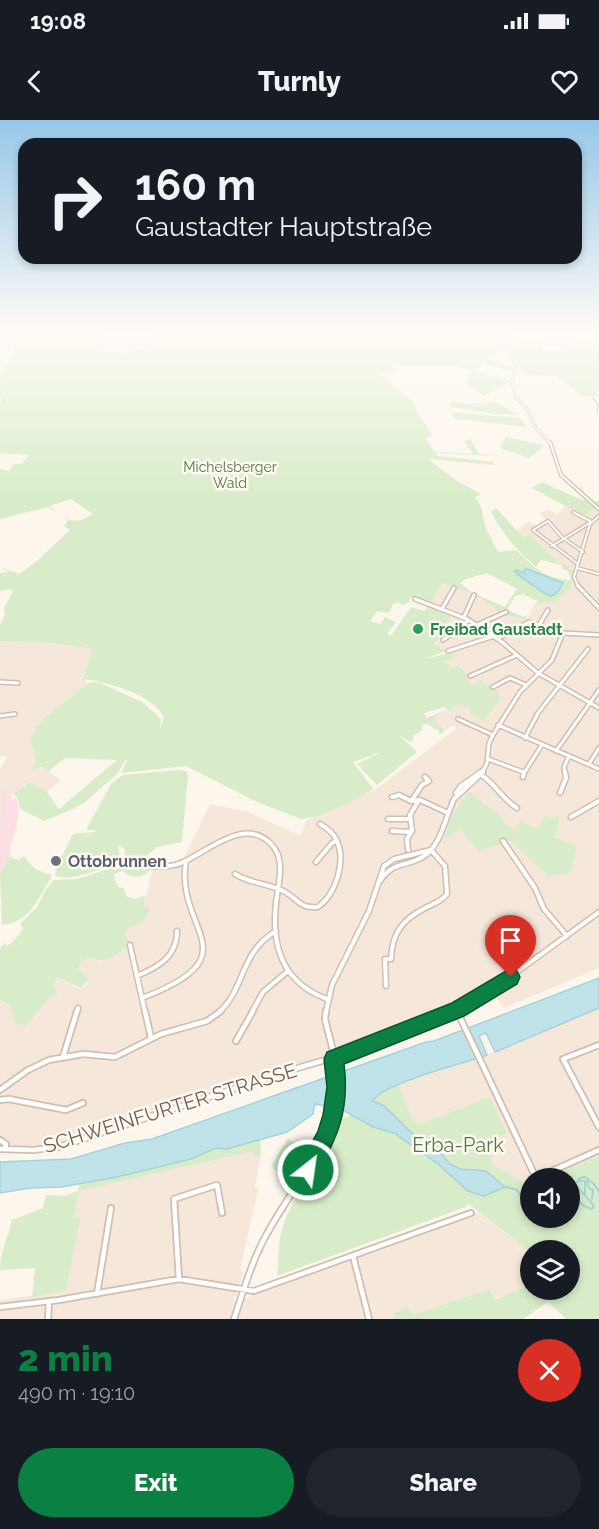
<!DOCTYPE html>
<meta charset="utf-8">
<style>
body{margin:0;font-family:Raleway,sans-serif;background:#20242c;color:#f1f3f6;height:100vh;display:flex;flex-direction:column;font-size:22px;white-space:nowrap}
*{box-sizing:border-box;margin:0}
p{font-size:20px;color:#9ea1a6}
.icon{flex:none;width:33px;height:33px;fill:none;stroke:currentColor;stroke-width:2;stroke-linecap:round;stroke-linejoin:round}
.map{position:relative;height:1199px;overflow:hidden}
.sheet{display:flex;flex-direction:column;background:#171b24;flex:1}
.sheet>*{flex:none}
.hud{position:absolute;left:18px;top:18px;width:564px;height:126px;border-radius:18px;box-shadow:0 3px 9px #0003;background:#171b24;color:#f1f3f6;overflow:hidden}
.tools{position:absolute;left:520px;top:1048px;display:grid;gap:12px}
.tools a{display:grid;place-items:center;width:60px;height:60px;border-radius:50%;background:#171b24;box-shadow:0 3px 9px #0003;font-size:30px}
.pin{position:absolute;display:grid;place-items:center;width:51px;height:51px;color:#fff;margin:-62px -26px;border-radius:50% 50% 50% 0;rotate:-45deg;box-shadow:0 0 6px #0007}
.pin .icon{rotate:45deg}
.me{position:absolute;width:66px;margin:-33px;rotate:30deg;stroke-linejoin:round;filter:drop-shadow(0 0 4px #0008)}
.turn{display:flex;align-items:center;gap:21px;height:126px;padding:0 18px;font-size:27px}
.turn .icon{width:78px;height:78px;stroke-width:2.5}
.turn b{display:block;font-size:42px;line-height:51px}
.round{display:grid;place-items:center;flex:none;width:63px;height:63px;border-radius:32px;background:#20242c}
.head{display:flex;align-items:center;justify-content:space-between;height:102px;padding:0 18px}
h1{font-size:36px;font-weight:800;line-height:45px;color:#0b8043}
.button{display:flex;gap:12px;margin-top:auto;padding:12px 18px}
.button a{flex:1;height:69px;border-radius:36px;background:#0b8043;color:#fff;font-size:24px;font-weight:800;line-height:69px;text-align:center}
.button a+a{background:#20242c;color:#f1f3f6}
.status{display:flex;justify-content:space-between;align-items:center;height:42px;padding:0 30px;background:#171b24;direction:ltr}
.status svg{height:16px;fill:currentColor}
header{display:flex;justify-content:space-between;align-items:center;height:78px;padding:0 18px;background:#171b24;font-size:27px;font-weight:800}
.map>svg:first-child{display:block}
</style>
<div class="status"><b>19:08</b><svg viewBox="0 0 49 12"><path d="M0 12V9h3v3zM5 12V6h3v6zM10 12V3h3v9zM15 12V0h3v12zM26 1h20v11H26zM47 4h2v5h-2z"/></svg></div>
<header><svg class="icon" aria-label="back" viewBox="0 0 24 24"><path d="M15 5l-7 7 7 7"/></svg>Turnly<svg class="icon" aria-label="heart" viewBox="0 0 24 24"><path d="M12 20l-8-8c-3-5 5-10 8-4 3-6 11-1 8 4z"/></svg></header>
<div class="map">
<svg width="599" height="1199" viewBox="0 0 599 1199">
<rect width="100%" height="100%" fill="#fdf6ec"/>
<!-- residential -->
<path fill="#f5e8da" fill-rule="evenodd" d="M566 387 580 394 595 389 599 391V848L504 888 490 869 469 882 347 933 60 1029 34 1032 0 1031V880L5 882 14 892 15 904 26 906 50 877 58 872 54 865 57 857 79 868 84 867 87 864V857L78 849 82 841 89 838 99 841 125 830 133 821 127 819 125 812 132 806H137L144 801 150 790 144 785 152 752 148 747 171 745 184 738 210 684 248 692 301 716 306 701 376 669 457 608 451 606 446 610 442 609 434 600 439 592 445 590 450 592 458 584 469 589 470 594 484 600 498 580 500 574 483 560 474 565 465 558 466 552 462 547 458 545 453 548 445 542 456 535 449 534 434 522 436 514 446 504 430 485 442 463 468 470 507 493 525 500 540 483 556 482 560 476 571 469 570 464 574 462V451L569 449V445L561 443 527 413 523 417 517 410 529 401 536 406 541 404 546 400 539 394 548 389 557 394ZM484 681 489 689 502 698 505 704 517 709 538 710 548 697 560 696 555 717 577 727 548 756 511 721 478 731 461 710 443 717 457 686Z
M0 521 51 523 94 529 83 558 88 563 43 599 35 628 36 639 33 649 44 648 61 660 47 672 31 662 10 675 13 680 16 678 18 699 15 713 10 725V737L0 754V650L7 637 0 636Z
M599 888V1036L543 1059H531V1064L527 1066 492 1044 491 1019 507 1014 420 1004 413 1000 398 964 484 936Z
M254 1031 255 1036 261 1035 255 1067H259L240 1149 243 1152 234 1182 479 1093 526 1129 531 1145V1164L494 1180 490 1170 412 1195 410 1187 394 1193 395 1199H0V1180L66 1171 81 1098 74 1097 78 1071Z"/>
<!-- medical -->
<path fill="#fbdfe3" d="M1 669 7 672 13 680 16 678 19 689 15 713 10 727V737L0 754Z"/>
<!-- green -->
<path fill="#d8ecc9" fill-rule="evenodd" d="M8 211H109L97 223 106 226 137 211 97 230 125 233 135 229 155 230 170 219 155 216 160 211H497L492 213 493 214 508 211 505 219 507 230 500 231 489 240 515 247 514 252 484 244 474 251 511 261 484 276 466 264 473 251 451 245 391 246 396 250 394 255 377 252 414 283 417 293 433 316 425 318 435 332 473 334 464 321 470 319 479 334 493 336 436 333 437 336 494 342 493 345 428 339 457 361 481 374 475 377 481 387 486 409 498 432 516 430C535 449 546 459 571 460L568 451 562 449V445L541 440 536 447C516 429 504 416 491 392L496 388 523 417 528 414 561 443 569 445V449L574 451 575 463 570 464 571 469 560 476 556 482 540 483 528 494 538 481 523 474 515 476 507 490 524 497 528 495 525 500 501 493 481 478H474V474L442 463 431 484 411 477 409 482 403 485 398 482 393 484 389 493 377 491 370 501 380 504 385 497 396 502 387 514 391 516 411 487 424 491 428 486 453 494 436 514 439 518 434 523 446 531 425 539 453 532 457 535 445 542 453 548 458 545 466 552V559L474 565 482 560 500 574 499 580 484 601 470 594 469 589 458 584 450 592 444 587 424 593 426 598 439 593 434 600 445 611 439 615V611L427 604 422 605V610L413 616 414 619 411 622 399 615 417 632 377 665 357 644 382 632 353 642 373 669 359 678 316 697 301 699 257 682 186 646 121 653 127 641 126 639 117 654 84 683 73 689 44 701 20 689 18 679 13 673 31 662 47 672 59 689 117 640 65 638 49 651 41 647 32 650 36 639 30 619 43 599 88 563 98 562 142 582 161 599 160 609 164 597C153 575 106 561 83 559L93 529 51 523 0 521V505L5 494 4 488 13 471 8 469 0 471V453L9 452 0 447 19 454 37 441 70 410 64 406 68 401 48 387 0 399V349L10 351 13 344H22L29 335 0 333V282L2 280 0 276V258L3 256 0 254 13 235V222L1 214ZM71 379 93 394C77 405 63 402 50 386ZM524 449 530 450 563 464 556 475 547 476 514 451 517 450 525 454ZM487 453 517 469 505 487 473 473 460 463 466 459Z
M509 211H516L512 212 513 213 510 216 522 219 544 220 541 231 570 230 575 217 599 219V271L595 272 599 277 583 276 556 256 526 255 507 227Z
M452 281 465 284 495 282 519 295 495 294 450 287Z
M451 292 521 298 527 307 455 299Z
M506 317 544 325 543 327 529 338 500 328Z
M542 362 582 380 586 379 580 368 581 364 584 373 596 382 599 381V391L595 389 584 395 580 394 532 368Z
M179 650 186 651 188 655 182 722 157 727 145 737 127 742 124 728 118 726 121 743C99 747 77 762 55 756L58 744 73 714 95 712 96 710H86L111 664 122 655Z
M469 671 502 698 505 704 516 709 520 701 538 709 544 696 548 697 560 696 555 717 577 727 570 753 548 756 511 721 478 731 461 710 444 719 452 694Z
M24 736C31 746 36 752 51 754V758C37 779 31 802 2 805L0 754 10 737 18 740Z
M117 746 148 747 150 750C143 759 130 758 122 751L113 755 118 767 124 768 126 776 135 779 145 775 144 785 150 789C146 797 144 806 132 806L125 812 127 819 133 822C122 833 104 845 89 838L82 841 78 849 89 859 81 868 57 857 54 865 58 874 50 877 26 906 15 904C14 894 12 883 0 880V828L5 823 6 826C12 824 20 814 23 808L20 804 37 787 45 771 54 760 78 759Z
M398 964 413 1000 420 1004 490 977 507 1014 491 1019 492 1044 527 1065 531 1064V1098H570V1059H543L599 1036V1199H566L548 1182 523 1199H395L394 1193 409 1187 412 1195 490 1169 495 1180 531 1164V1170H570V1131H531V1145L526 1129 469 1084 466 1087 277 1156C279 1141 278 1123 282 1109 293 1069 331 1038 342 999 363 991 378 973 398 964Z
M288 1018 302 1030 285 1059 271 1046Z
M260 1019 261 1035 255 1037 254 1031 79 1071 74 1097H81L66 1171 32 1177 35 1148 0 1150C0 1131 8 1118 12 1100L43 1088 46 1075 64 1076 78 1071 79 1064 117 1057 216 1028 227 1029Z"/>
<!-- water -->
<path fill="#bfe3e8" stroke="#a5d3da" stroke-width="1.5" d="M527 449 563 463C554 483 548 476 534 466 527 461 520 457 514 451L517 450 525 454 524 450Z
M599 858V888L495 932 486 913 479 916 487 935C463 944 385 962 373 981L384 986 415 1016 433 1024 450 1044 460 1049 486 1051 505 1067 484 1076 468 1071 438 1044 394 1013 373 1007 341 989 315 984 313 994 287 1012 227 1029 216 1028 191 1039 117 1057 62 1067 30 1068 0 1073V1042L71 1039 125 1023 152 1019 426 922 434 921Z"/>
<!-- pier -->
<path fill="#fdf6ec" d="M343 949 342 993 328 990 330 953Z"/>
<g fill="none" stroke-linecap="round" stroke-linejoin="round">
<!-- stream-far1 -->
<path stroke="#a5d3da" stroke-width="1.5" d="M593 278 598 284 597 292"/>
<!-- stream -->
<path stroke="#a5d3da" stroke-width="2" d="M578 1061H588
M587 1061 589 1068 593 1070 592 1079
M585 1062V1074
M506 1067 517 1070 526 1084 531 1087
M570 1070 575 1065
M570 1072 584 1086 591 1089 594 1087C590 1077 580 1074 576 1064L580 1058 585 1057 594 1064 599 1072"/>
<defs>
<path id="minor-far4" d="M508 211 506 227 516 245 512 261 516 278 527 289 536 308 551 324"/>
<path id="minor-far3" d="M550 322 561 355 599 389
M573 392 590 401
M552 426 591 402
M578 444 533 410 548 401 562 417 583 432
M577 448 599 454
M579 468 574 457 590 404 599 396"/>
<path id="minor-far2" d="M578 466 599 488
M415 479 467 499 502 522 538 553 599 588
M442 489 454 468
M464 497 474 475
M477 505 506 492
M539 505 548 490
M497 519 529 502 563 513 599 515
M443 520 469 500
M448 531 494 516
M470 556 517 535
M0 562 18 563
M493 567 510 558 526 565
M0 596 15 594
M458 599 493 615
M498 605 599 649
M525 618 538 593 588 529
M556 631 599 570
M488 639 523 652
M589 644 599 628
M479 653 483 650
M482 653 487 643 489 623 493 615 520 572 552 540 563 513
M524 653 542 625
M565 653 564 647 569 636"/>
<path id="minor-far1" d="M481 655C496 664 502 679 517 688
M523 657 524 652
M456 673 461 666 481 652
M560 673 566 658 565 652
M392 677 399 675 411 681 420 680 446 692
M454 679 483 652
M412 680 422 665 429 661 425 657
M571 697 599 681
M388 699H411
M392 711 411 712
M503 721 535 768 544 789 567 816
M408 730 407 719 412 711 410 695 419 680
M316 742 332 723 337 721
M149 746C160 747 171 747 181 743 208 732 245 695 272 725 286 740 278 765 276 783 271 827 283 863 327 879
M235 754C250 764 269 763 285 772 298 779 300 789 318 787 336 774 346 742 337 721 334 713 327 708 320 704
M380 761C394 739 410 748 427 734 442 721 446 696 454 679
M130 825 145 892
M137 856C158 847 177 837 177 811
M386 866 385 839H391C392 812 403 799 427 787 435 783 442 781 447 774L445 746 431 730
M142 878C255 835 174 811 186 741
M457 890 458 892
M77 892 78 888
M219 892C246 868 239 833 276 811
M252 892 263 872 288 851
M326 892 332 865 369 791 384 746 394 739 431 730
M450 892 488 873 599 792"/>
<path id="minor" d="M145 891 151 918
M457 891 536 1058 599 1030
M236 921 253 891
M599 925 563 939 599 1007
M63 937 77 891
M0 970 28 950 49 940 83 934 115 937 161 914 207 901 221 891
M0 980 9 979 66 990 83 983
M0 1020 6 1024 5 1029
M0 1029 33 1030 59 1027 284 952 356 931 453 891
M353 1136 369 1199
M179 1159 174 1079 217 1065 222 1093
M97 1174 111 1088
M0 1187 59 1180 179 1159 254 1171 471 1093
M48 1199 49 1181
M234 1199C244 1169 253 1137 269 1110 299 1057 332 1026 337 962 338 942 329 918 325 899L326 891"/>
</defs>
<!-- minor-far4 casing -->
<use href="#minor-far4" stroke="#d1beb0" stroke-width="3"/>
<!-- minor-far3 casing -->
<use href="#minor-far3" stroke="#d1beb0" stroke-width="4.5"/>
<!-- minor-far2 casing -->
<use href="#minor-far2" stroke="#d1beb0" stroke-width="6"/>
<!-- minor-far1 casing -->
<use href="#minor-far1" stroke="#d1beb0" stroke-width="7"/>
<!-- minor casing -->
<use href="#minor" stroke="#d1beb0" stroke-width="8"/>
<!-- minor-far4 -->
<use href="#minor-far4" stroke="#fff" stroke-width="1.5"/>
<!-- minor-far3 -->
<use href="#minor-far3" stroke="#fff" stroke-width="2"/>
<!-- minor-far2 -->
<use href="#minor-far2" stroke="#fff" stroke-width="3"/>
<!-- minor-far1 -->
<use href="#minor-far1" stroke="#fff" stroke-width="4"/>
<!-- minor -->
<use href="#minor" stroke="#fff" stroke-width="4.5"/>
</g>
<!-- sky -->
<linearGradient id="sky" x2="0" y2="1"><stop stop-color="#97c7e8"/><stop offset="0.56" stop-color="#fefbf6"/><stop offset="1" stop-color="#fefbf6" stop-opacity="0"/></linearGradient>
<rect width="599" height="379" fill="url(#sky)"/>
<!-- route -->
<path fill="#0b8043" stroke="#07532c" stroke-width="1.5" d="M511 848 517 851 520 857 517 864 464 896 344 944C350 991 337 1018 315 1058L308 1061 300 1058 297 1050 318 1011 323 995 327 967 324 939 327 932 452 883Z"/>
<!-- markers -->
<circle fill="#2e9e5b" stroke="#fffaf3" stroke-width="2" cx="418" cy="509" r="6"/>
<circle fill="#6b7280" stroke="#fffaf3" stroke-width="2" cx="56" cy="741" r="6"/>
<g text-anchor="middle" stroke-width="5" stroke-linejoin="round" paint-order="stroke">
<!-- far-park labels -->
<g font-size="14" fill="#537a41" stroke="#fffaf3">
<text x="230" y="352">Michelsberger<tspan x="230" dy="16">Wald</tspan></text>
</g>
<!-- leisure labels -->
<g font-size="16" font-weight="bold" fill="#27864d" stroke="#fffaf3" text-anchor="start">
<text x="430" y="515">Freibad Gaustadt</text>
</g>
<!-- worship labels -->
<g font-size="16" font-weight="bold" fill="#5b616d" stroke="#fffaf3" text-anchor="start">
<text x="68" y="747">Ottobrunnen</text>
</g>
<!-- near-street labels -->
<g font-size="20" fill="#7a5c4d" stroke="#fffaf3">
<text transform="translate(170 988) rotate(-17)" y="7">SCHWEINFURTER STRASSE</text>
</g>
<!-- near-park labels -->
<g font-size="20" fill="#537a41" stroke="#fffaf3">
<text x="458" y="1032">Erba-Park</text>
</g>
</g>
</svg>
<div class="tools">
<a><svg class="icon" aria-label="sound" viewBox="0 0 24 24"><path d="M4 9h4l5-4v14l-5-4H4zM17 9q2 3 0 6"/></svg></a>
<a><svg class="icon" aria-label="layers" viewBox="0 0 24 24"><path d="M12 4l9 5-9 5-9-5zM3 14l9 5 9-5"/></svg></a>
</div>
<div class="pin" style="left:511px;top:857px;background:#d93025"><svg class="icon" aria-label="arrive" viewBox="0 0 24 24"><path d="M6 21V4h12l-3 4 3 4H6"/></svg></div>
<svg class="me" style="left:308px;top:1050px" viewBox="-20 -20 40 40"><circle r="17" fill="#0b8043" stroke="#fff" stroke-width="3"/><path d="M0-11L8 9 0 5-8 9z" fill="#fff"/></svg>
<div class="hud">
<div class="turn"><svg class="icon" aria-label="right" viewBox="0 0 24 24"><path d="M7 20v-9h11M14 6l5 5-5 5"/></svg><div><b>160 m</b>Gaustadter Hauptstraße</div></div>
</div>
</div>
<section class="sheet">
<div class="head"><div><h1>2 min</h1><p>490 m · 19:10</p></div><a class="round" style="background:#d93025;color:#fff"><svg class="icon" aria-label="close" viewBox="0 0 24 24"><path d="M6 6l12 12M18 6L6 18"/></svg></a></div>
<div class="button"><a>Exit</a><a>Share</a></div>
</section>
